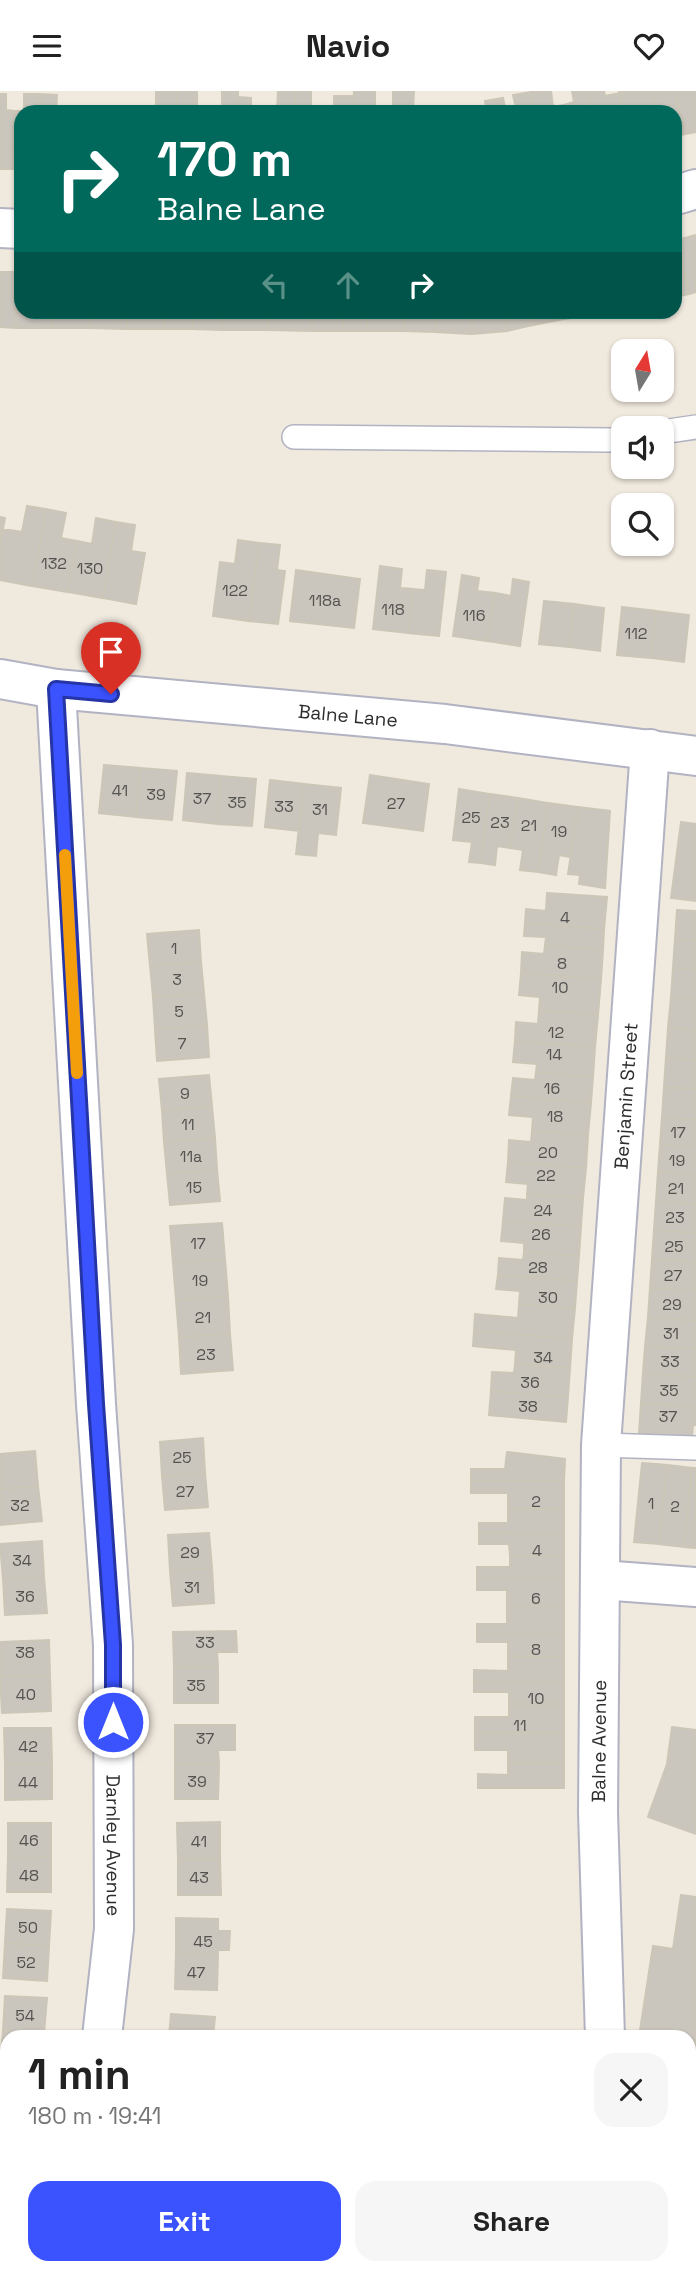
<!DOCTYPE html>
<meta charset="utf-8">
<style>
body{margin:0;font-family:"Space Grotesk",sans-serif;background:#f6f6f6;color:#222;height:100vh;display:flex;flex-direction:column;font-size:26px;white-space:nowrap}
*{box-sizing:border-box;margin:0}
p{font-size:23px;color:#767676}
.icon{flex:none;width:38px;height:38px;fill:none;stroke:currentColor;stroke-width:2;stroke-linecap:round;stroke-linejoin:round}
.map{position:relative;flex:1;overflow:hidden}
.details{position:absolute;left:0px;top:1939px;width:696px;height:245px;display:flex;flex-direction:column;background:#fff;border-radius:21px 21px 0 0;box-shadow:0 2px 5px #0004}
.details>*{flex:none}
.guide{position:absolute;left:14px;top:14px;width:668px;height:214px;border-radius:21px;box-shadow:0 2px 5px #0004;background:#00695c;color:#fff;overflow:hidden}
.needle{width:46px;rotate:11deg}
.tools{position:absolute;left:611px;top:248px;display:grid;gap:14px}
.tools a{display:grid;place-items:center;width:63px;height:63px;border-radius:14px;background:#fff;box-shadow:0 2px 5px #0004;font-size:35px}
.pin{position:absolute;display:grid;place-items:center;width:60px;height:60px;color:#fff;margin:-72px -30px;border-radius:50% 50% 50% 0;rotate:-45deg;box-shadow:0 0 7px #0007}
.pin .icon{rotate:45deg}
.me{position:absolute;width:77px;margin:-38px;rotate:0deg;stroke-linejoin:round;filter:drop-shadow(0 0 5px #0008)}
.turn{display:flex;align-items:center;gap:24px;height:147px;padding:0 28px;font-size:32px}
.turn .icon{width:91px;height:91px;stroke-width:2.5}
.turn b{display:block;font-size:49px;line-height:60px}
.lanes{display:flex;align-items:center;height:66px;padding:0 28px;background:#0003;justify-content:center;gap:35px;direction:ltr}
.lanes .off{opacity:.35}
.round{display:grid;place-items:center;flex:none;width:74px;height:74px;border-radius:21px;background:#f6f6f6}
.overview{display:flex;align-items:center;justify-content:space-between;height:119px;padding:0 28px}
h1{font-size:42px;font-weight:700;line-height:52px}
.cta{display:flex;gap:14px;margin-top:auto;padding:14px 28px}
.cta a{flex:1;height:80px;border-radius:21px;background:#3b52ff;color:#fff;font-size:28px;font-weight:700;line-height:80px;text-align:center}
.cta a+a{background:#f6f6f6;color:#222}
header{display:flex;justify-content:space-between;align-items:center;height:91px;padding:0 28px;background:#fff;font-size:32px;font-weight:700}
.map>svg:first-child{display:block}
</style>
<header><svg class="icon" aria-label="menu" viewBox="0 0 24 24"><path d="M4 6h16M4 12h16M4 18h16"/></svg>Navio<svg class="icon" aria-label="heart" viewBox="0 0 24 24"><path d="M12 20l-8-8c-3-5 5-10 8-4 3-6 11-1 8 4z"/></svg></header>
<div class="map">
<svg width="696" height="2184" viewBox="0 0 696 2184">
<rect width="100%" height="100%" fill="#f0e9de"/>
<!-- green -->
<path fill="#adeb95" d="M696 2104V2184H620L617 2177H690V2107Z"/>
<!-- building -->
<path fill="#cbc6bd" stroke="#ccc6b7" stroke-width="2" d="M156 0H177L176 21H156Z
M177 0H197V21H176Z
M222 0H238V21H222Z
M278 0H295V21H277Z
M295 0H311V21H295Z
M354 0H375V21H353Z
M393 0H414L413 21H393Z
M551 0 553 16 564 14 565 21H535L531 1Z
M572 0H588L592 21H565L564 14 574 11Z
M588 0H604L605 5 620 2 624 21H592Z
M619 0H652L656 21H624Z
M652 0H675L685 43 676 45V21H656Z
M675 0H696V41L685 43Z
M531 1 535 21H517L513 4Z
M0 3H6V19L14 20 13 78H0Z
M24 3H40V21H21V78H13L14 20H24Z
M40 3 57 4 56 21H40Z
M334 5H354L353 21H334Z
M238 6 251 7V21H238Z
M503 7 506 21H487L485 10Z
M696 144V201L689 203 677 149Z
M676 149 689 203 676 206Z
M0 181H16V237L0 236Z
M16 181 21 182V220H53V237H16Z
M53 220H90V237H53Z
M90 220H127V238L90 237Z
M127 220H164V238H127Z
M164 220H193V238H164Z
M193 220H222V239L193 238Z
M222 220H267V239H222Z
M267 220H312V240L267 239Z
M312 220H343V240H312Z
M343 220H367V240H343Z
M367 220H403V240H367Z
M403 220H436L435 241 403 240Z
M436 220H472V243L435 241Z
M472 220H506L507 240 472 243Z
M506 220H532L533 234 507 240Z
M532 220H563L564 228 533 234Z
M563 220H594L595 223 564 228Z
M27 415 46 418 32 495 0 489V454L3 438 22 441Z
M46 418 66 422 61 447 77 450 68 501 32 495Z
M0 426 5 427 0 454Z
M96 427 116 431 103 507 68 501 77 450 92 453Z
M116 431 135 434 131 460 145 462 136 513 103 507Z
M238 449 259 452 249 530 213 525 220 471 235 473Z
M259 452 280 454 277 479 285 480 278 533 249 530Z
M380 475 402 478 400 497 413 498 408 542 373 538Z
M296 479 360 488 354 537 290 530Z
M427 479 446 481 439 545 408 542 413 498 425 499Z
M462 484 479 487 477 500 495 502 487 550 453 545Z
M513 488 529 491 520 555 487 550 495 502 511 505Z
M544 510 574 513 569 556 539 553Z
M574 513 604 517 600 560 569 556Z
M622 516 656 520 651 567 617 564Z
M656 520 689 524 684 571 651 567Z
M104 674 140 677 136 726 99 722Z
M140 677 177 680 172 729 136 726Z
M187 682 221 685 217 733 183 729Z
M370 684 429 693 423 740 363 732Z
M221 685 256 688 252 735 217 733Z
M270 689 304 693 299 740 265 736Z
M304 693 341 697 336 744 318 742 316 765 296 763Z
M459 698 490 703 480 772 469 771 472 751 453 749Z
M490 703 518 707 510 757 497 755 495 774 480 772Z
M518 707 548 712 538 781 520 779 523 759 510 757Z
M548 712 578 716 570 766 559 764 556 784 538 781Z
M578 716 610 720 605 797 579 793 580 784 568 783Z
M681 731 696 733V810L671 807Z
M547 802 607 806 604 838 525 832 526 818 546 820Z
M677 819 696 820V850L675 848Z
M525 832 604 838 603 859 545 854 546 846 524 845Z
M199 839 201 871 150 875 147 843Z
M675 848 696 850V879L673 877Z
M545 854 603 859 601 888 521 882 522 861 544 863Z
M201 871 204 902 153 906 150 875Z
M673 877 696 879V908L671 906Z
M521 882 601 888 598 924 539 919 540 906 519 904Z
M204 902 207 934 155 938 153 906Z
M671 906 696 908V939L668 937Z
M539 919 598 924 595 956 515 950 516 931 538 933Z
M207 934 209 966 157 970 155 938Z
M668 937 696 939V969L666 966Z
M515 950 595 956 593 986 536 981 537 973 513 971Z
M666 966 696 969V998L664 996Z
M536 981 593 986 591 1012 511 1005 513 987 535 989Z
M209 984 212 1015 162 1020 159 988Z
M664 996 696 998V1029L662 1026Z
M511 1005 591 1012 588 1044 532 1040 533 1026 509 1024Z
M212 1015 215 1047 164 1051 162 1020Z
M662 1026 696 1029V1056L660 1053Z
M532 1040 588 1044 586 1077 508 1071 509 1049 531 1051Z
M215 1047 217 1078 167 1083 164 1051Z
M660 1053 696 1056V1084L658 1081Z
M508 1071 586 1077 583 1107 527 1103 528 1093 506 1091Z
M217 1078 220 1110 170 1114 167 1083Z
M658 1081 696 1084V1113L656 1110Z
M527 1103 583 1107 581 1135 503 1130 505 1107 527 1109Z
M656 1110 696 1113V1142L654 1139Z
M503 1130 581 1135 579 1165 524 1161V1152L501 1150Z
M222 1132 225 1168 173 1172 170 1135Z
M654 1139 696 1142V1171L652 1168Z
M524 1161 579 1165 577 1190 498 1184 499 1167 523 1169Z
M225 1168 228 1205 176 1209 173 1172Z
M652 1168 696 1171V1200L650 1197Z
M498 1184 577 1190 575 1217 519 1213 520 1200 496 1198Z
M650 1197 696 1200V1230L648 1226Z
M228 1205 230 1243 179 1246 176 1209Z
M519 1213 575 1217 572 1248 474 1240 475 1223 518 1227Z
M648 1226 696 1230V1258L645 1255Z
M474 1240 572 1248 570 1277 515 1273 516 1259 473 1255Z
M230 1243 233 1279 181 1283 179 1246Z
M645 1255 696 1258V1286L643 1282Z
M515 1273 570 1277 568 1306 491 1300 492 1281 514 1282Z
M643 1282 696 1286V1316L641 1312Z
M491 1300 568 1306 566 1331 489 1324Z
M641 1312 696 1316V1334H693L692 1346 639 1342Z
M203 1347 205 1382 162 1385 160 1351Z
M35 1360 38 1395 0 1398V1363Z
M507 1361 565 1368 564 1390H471V1378H505Z
M642 1372 667 1374 659 1453 634 1451Z
M667 1374 692 1377 684 1456 659 1453Z
M692 1377H696V1457L684 1456Z
M205 1382 208 1416 165 1419 162 1385Z
M471 1390H564V1418H508V1402H471Z
M38 1395 42 1430 0 1434V1398Z
M508 1418H564V1443L479 1442V1432H508Z
M209 1442 212 1477 170 1480 168 1444Z
M479 1442 564 1443V1465H510L509 1453H479Z
M42 1450 44 1486 3 1488 0 1453Z
M510 1465H564V1487H477V1476H510Z
M212 1477 214 1512 173 1515 170 1480Z
M44 1486 47 1522 5 1524 3 1488Z
M477 1487H564V1515H507V1499H477Z
M507 1515H564V1543H477V1533H507Z
M236 1540 237 1561H217L218 1576H174L173 1541Z
M477 1543H564V1566L508 1565V1551H477Z
M49 1549 50 1585 0 1586V1551Z
M508 1565 564 1566V1591H474V1579L508 1580Z
M174 1576H218V1612H174Z
M50 1585 51 1620 2 1622 0 1586Z
M474 1591H564V1613H509V1601H474Z
M509 1613H564V1642H475V1626H509Z
M175 1634H235V1659H218L219 1673 175 1672Z
M672 1636 696 1639V1743L648 1726 667 1673Z
M4 1637H51L52 1672 5 1673Z
M475 1642H564V1672H508V1659H475Z
M52 1672V1708L5 1709V1673Z
M175 1672 219 1673 218 1708H175Z
M508 1672H564V1697H478V1683L508 1684Z
M220 1731V1768H178L177 1732Z
M8 1732H51V1766L8 1767Z
M51 1766V1801H7L8 1767Z
M178 1768H220L221 1804H178Z
M681 1804 696 1806V2059L690 2058V1946H639L653 1855 673 1858Z
M7 1818 51 1820 49 1855 5 1852Z
M176 1827 218 1828V1840H230L229 1859H218V1863L176 1862Z
M5 1852 49 1855 47 1890 3 1887Z
M176 1862 218 1863 217 1899 175 1898Z
M5 1905 47 1907 44 1942 3 1940Z
M171 1923 215 1926 213 1946H169Z
M3 1940 44 1942V1946H7V1975H0Z
M414 2177H447L441 2184H423Z"/>
<g fill="none" stroke-linecap="round" stroke-linejoin="round">
<defs>
<path id="service" d="M662 341 696 336
M294 346 610 349 623 347
M601 1354 696 1357"/>
<g id="minor">
<path d="M676 104 696 98"/>
<path d="M0 137 21 138"/>
<path id="s1" d="M56 598 96 1313 113 1554 114 1838 102 1946"/>
<path d="M601 1489 696 1496"/>
<path id="s2" d="M605 1946 598 1721 601 1354 650 658"/>
<path d="M0 2133 7 2134"/>
<path d="M269 2177 294 2184"/>
<path d="M73 2184 74 2177"/>
</g>
<g id="tertiary">
<path id="s3" d="M0 588 56 598 445 633 696 665"/>
</g>
</defs>
<!-- service casing -->
<use href="#service" stroke="#b2b3c2" stroke-width="26"/>
<!-- minor casing -->
<use href="#minor" stroke="#b2b3c2" stroke-width="42"/>
<!-- tertiary casing -->
<use href="#tertiary" stroke="#b2b3c2" stroke-width="42"/>
<!-- service -->
<use href="#service" stroke="#fff" stroke-width="23"/>
<!-- minor -->
<use href="#minor" stroke="#fff" stroke-width="38"/>
<!-- tertiary -->
<use href="#tertiary" stroke="#fff" stroke-width="38"/>
</g>
<g fill="none" stroke-linecap="round" stroke-linejoin="round">
<defs>
<path id="route" d="M111 603 56 598 96 1313 113 1554V1631"/>
</defs>
<!-- route casing -->
<use href="#route" stroke="#2635a6" stroke-width="18"/>
<!-- route -->
<use href="#route" stroke="#3b52ff" stroke-width="12"/>
<!-- slow -->
<path stroke="#f59e0b" stroke-width="12" d="M65 764 77 982"/>
</g>
<g text-anchor="middle" stroke-width="7" stroke-linejoin="round" paint-order="stroke">
<!-- number labels -->
<g font-size="16" fill="#545351">
<text x="54" y="478">132</text>
<text x="90" y="483">130</text>
<text x="235" y="505">122</text>
<text x="325" y="515">118a</text>
<text x="393" y="524">118</text>
<text x="474" y="530">116</text>
<text x="636" y="548">112</text>
<text x="120" y="705">41</text>
<text x="156" y="709">39</text>
<text x="202" y="713">37</text>
<text x="237" y="717">35</text>
<text x="396" y="718">27</text>
<text x="284" y="721">33</text>
<text x="320" y="724">31</text>
<text x="471" y="732">25</text>
<text x="500" y="737">23</text>
<text x="529" y="740">21</text>
<text x="559" y="746">19</text>
<text x="565" y="832">4</text>
<text x="174" y="863">1</text>
<text x="562" y="878">8</text>
<text x="177" y="894">3</text>
<text x="560" y="902">10</text>
<text x="179" y="926">5</text>
<text x="556" y="947">12</text>
<text x="182" y="958">7</text>
<text x="554" y="969">14</text>
<text x="552" y="1003">16</text>
<text x="185" y="1008">9</text>
<text x="555" y="1031">18</text>
<text x="188" y="1039">11</text>
<text x="678" y="1047">17</text>
<text x="548" y="1067">20</text>
<text x="191" y="1071">11a</text>
<text x="677" y="1075">19</text>
<text x="546" y="1090">22</text>
<text x="194" y="1102">15</text>
<text x="676" y="1103">21</text>
<text x="543" y="1125">24</text>
<text x="675" y="1132">23</text>
<text x="541" y="1149">26</text>
<text x="198" y="1158">17</text>
<text x="674" y="1161">25</text>
<text x="538" y="1182">28</text>
<text x="673" y="1190">27</text>
<text x="200" y="1195">19</text>
<text x="548" y="1212">30</text>
<text x="672" y="1219">29</text>
<text x="203" y="1232">21</text>
<text x="671" y="1248">31</text>
<text x="206" y="1269">23</text>
<text x="543" y="1272">34</text>
<text x="670" y="1276">33</text>
<text x="530" y="1297">36</text>
<text x="669" y="1305">35</text>
<text x="528" y="1321">38</text>
<text x="668" y="1331">37</text>
<text x="182" y="1372">25</text>
<text x="185" y="1406">27</text>
<text x="536" y="1416">2</text>
<text x="651" y="1418">1</text>
<text x="20" y="1420">32</text>
<text x="675" y="1421">2</text>
<text x="537" y="1465">4</text>
<text x="190" y="1467">29</text>
<text x="22" y="1475">34</text>
<text x="192" y="1502">31</text>
<text x="25" y="1511">36</text>
<text x="536" y="1513">6</text>
<text x="205" y="1557">33</text>
<text x="536" y="1564">8</text>
<text x="25" y="1567">38</text>
<text x="196" y="1600">35</text>
<text x="26" y="1609">40</text>
<text x="536" y="1613">10</text>
<text x="520" y="1640">11</text>
<text x="205" y="1653">37</text>
<text x="28" y="1661">42</text>
<text x="197" y="1696">39</text>
<text x="28" y="1697">44</text>
<text x="29" y="1755">46</text>
<text x="199" y="1756">41</text>
<text x="29" y="1790">48</text>
<text x="199" y="1792">43</text>
<text x="28" y="1842">50</text>
<text x="203" y="1856">45</text>
<text x="26" y="1877">52</text>
<text x="196" y="1887">47</text>
<text x="25" y="1930">54</text>
</g>
<!-- street labels -->
<g font-size="19" fill="#2d2d2d" stroke="#fff">
<text dy="7" stroke="none"><textPath href="#s3" startOffset="350">Balne Lane</textPath></text>
<text dy="7" stroke="none"><textPath href="#s2" startOffset="942">Benjamin Street</textPath></text>
<text dy="7" stroke="none"><textPath href="#s2" startOffset="296">Balne Avenue</textPath></text>
<text dy="7" stroke="none"><textPath href="#s1" startOffset="1158">Darnley Avenue</textPath></text>
</g>
</g>
</svg>
<div class="tools">
<a><svg class="needle" viewBox="-14 -14 28 28"><path d="M0-13l5 13h-10z" fill="#e53935"/><path d="M0 13l5-13h-10z" fill="#767676"/></svg></a>
<a><svg class="icon" aria-label="sound" viewBox="0 0 24 24"><path d="M4 9h4l5-4v14l-5-4H4zM17 9q2 3 0 6"/></svg></a>
<a><svg class="icon" aria-label="search" viewBox="0 0 24 24"><circle cx="10" cy="10" r="6"/><path d="M15 15l6 6"/></svg></a>
</div>
<div class="pin" style="left:111px;top:603px;background:#d93025"><svg class="icon" aria-label="arrive" viewBox="0 0 24 24"><path d="M6 21V4h12l-3 4 3 4H6"/></svg></div>
<svg class="me" style="left:113px;top:1631px" viewBox="-20 -20 40 40"><circle r="17" fill="#3b52ff" stroke="#fff" stroke-width="3"/><path d="M0-11L8 9 0 5-8 9z" fill="#fff"/></svg>
<div class="guide">
<div class="turn"><svg class="icon" aria-label="right" viewBox="0 0 24 24"><path d="M7 20v-9h11M14 6l5 5-5 5"/></svg><div><b>170 m</b>Balne Lane</div></div>
<div class="lanes"><svg class="icon off" aria-label="left" viewBox="0 0 24 24"><path d="M17 20v-9H6M10 6l-5 5 5 5"/></svg><svg class="icon off" aria-label="ahead" viewBox="0 0 24 24"><path d="M12 20V5M6 11l6-6 6 6"/></svg><svg class="icon" aria-label="right" viewBox="0 0 24 24"><path d="M7 20v-9h11M14 6l5 5-5 5"/></svg></div>
</div>
<section class="details">
<div class="overview"><div><h1>1 min</h1><p>180 m · 19:41</p></div><a class="round"><svg class="icon" aria-label="close" viewBox="0 0 24 24"><path d="M6 6l12 12M18 6L6 18"/></svg></a></div>
<div class="cta"><a>Exit</a><a>Share</a></div>
</section>
</div>
